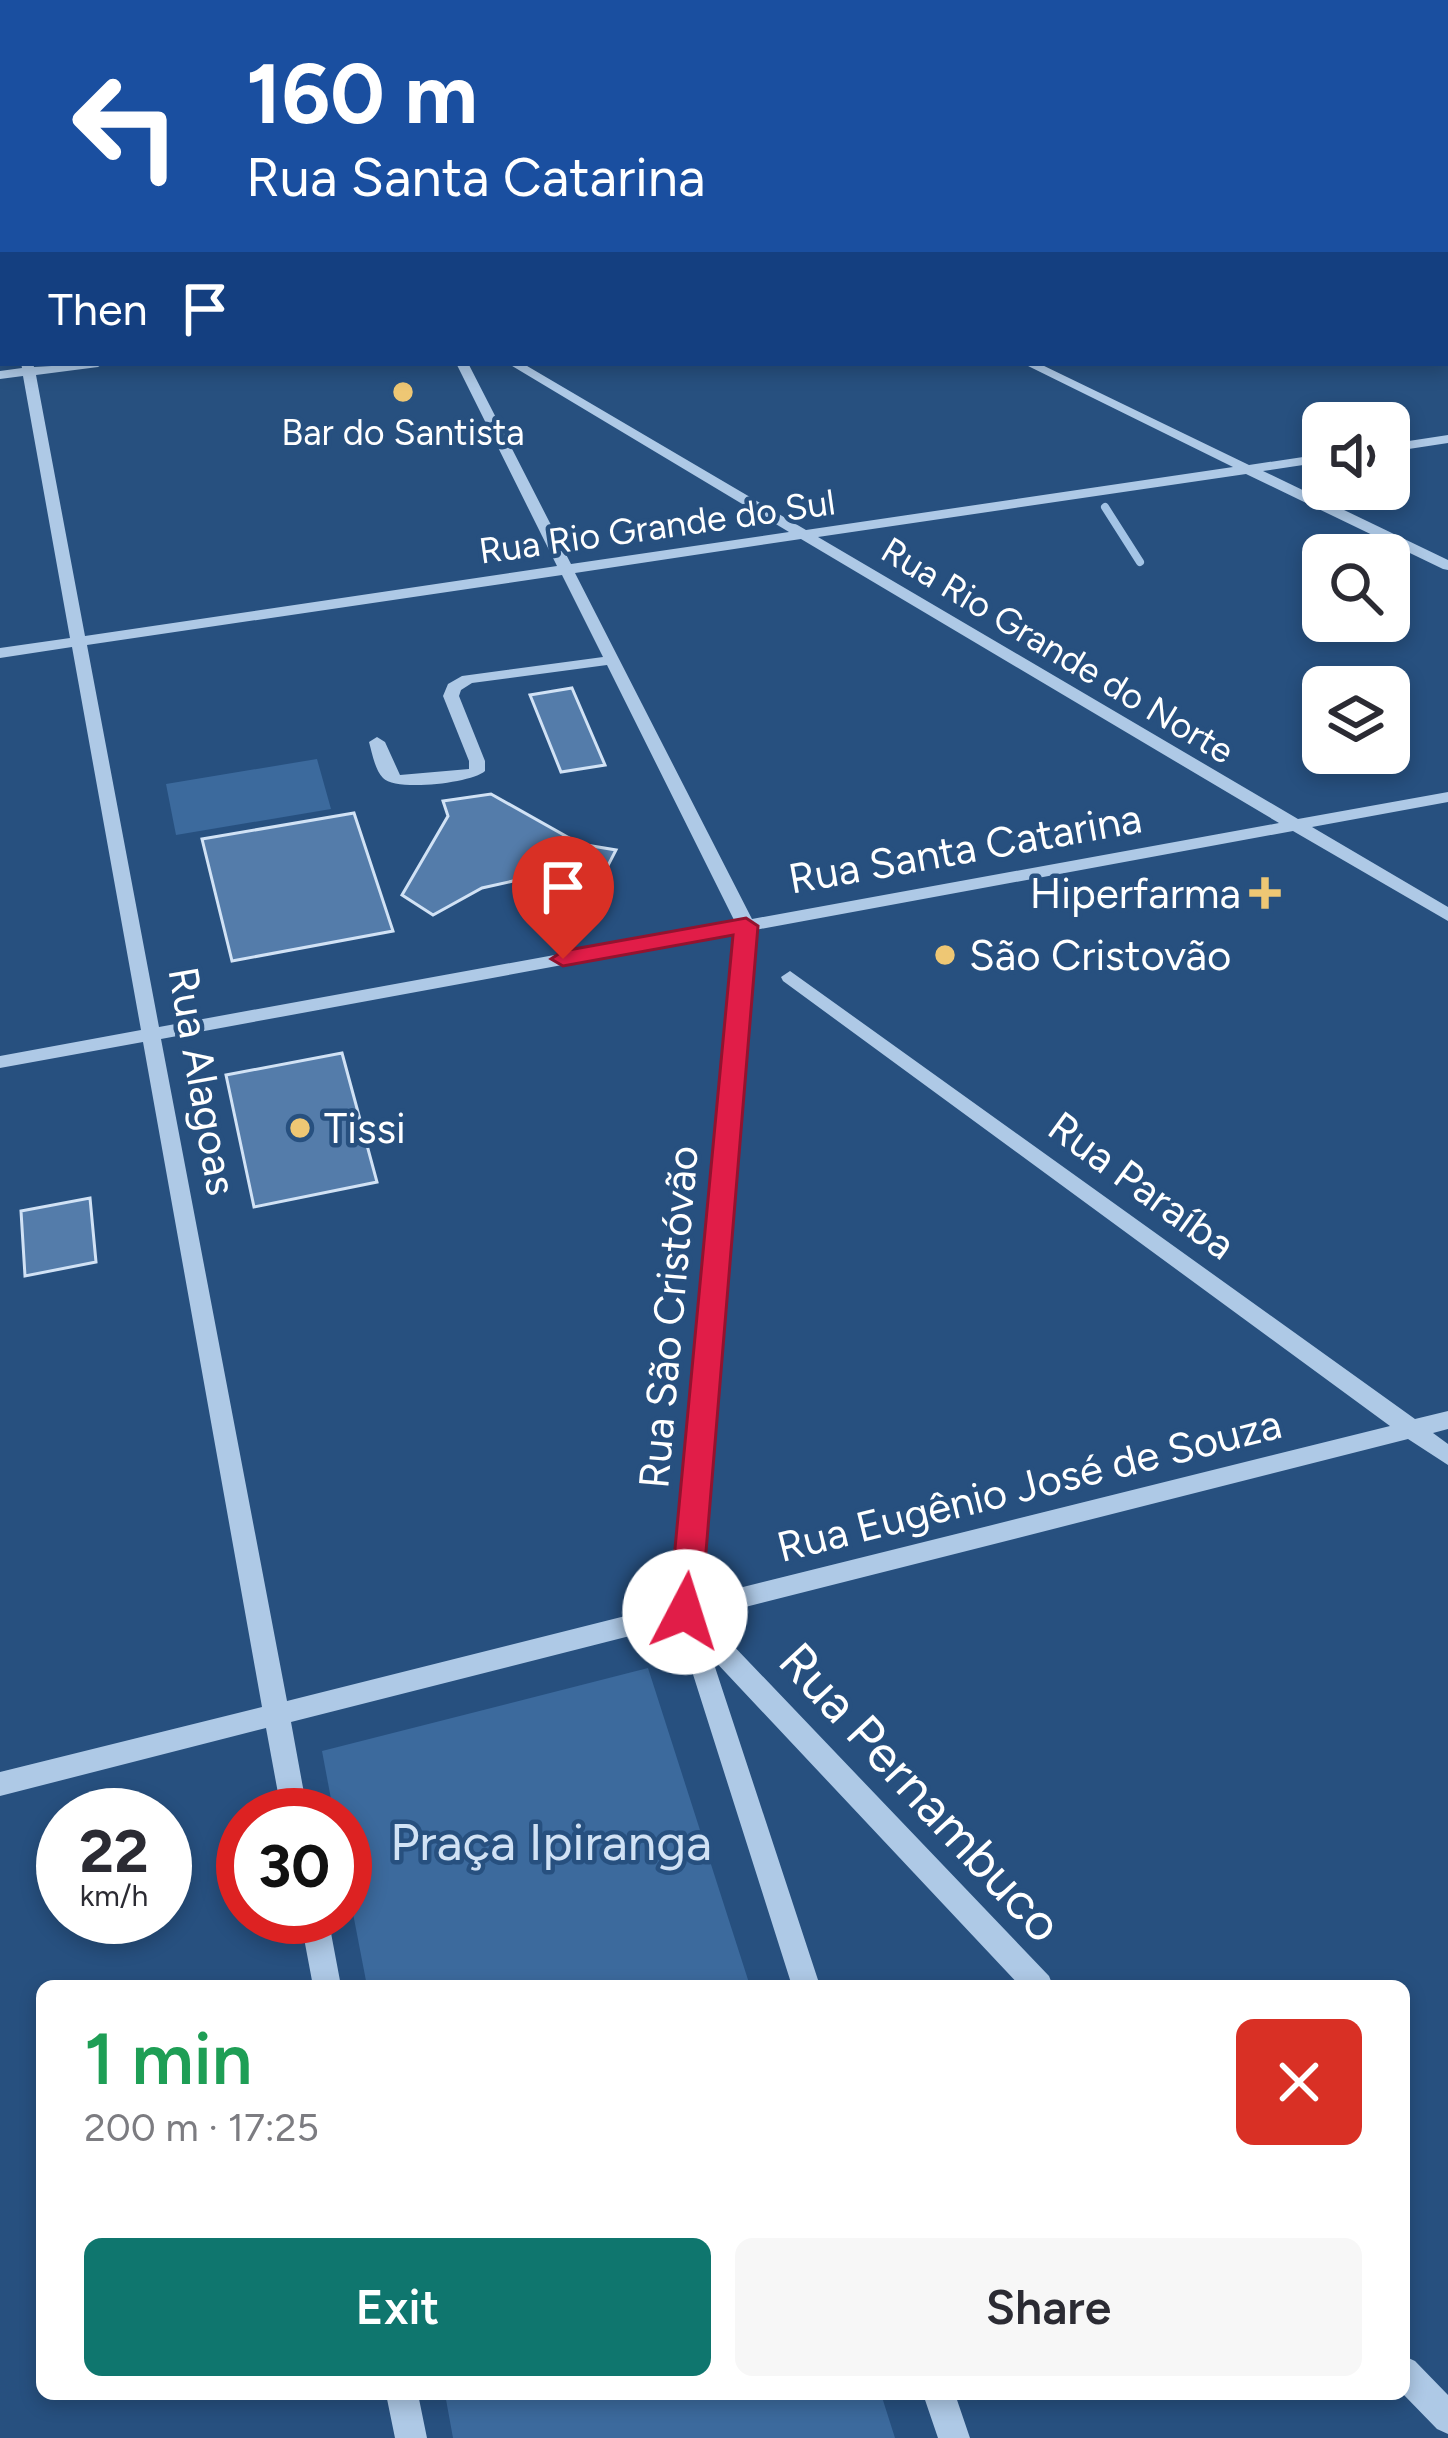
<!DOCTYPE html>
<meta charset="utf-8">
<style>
body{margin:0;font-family:Figtree,sans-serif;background:#f7f7f7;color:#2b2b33;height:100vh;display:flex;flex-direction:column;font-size:45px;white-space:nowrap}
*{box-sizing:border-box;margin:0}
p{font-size:39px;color:#7c7c81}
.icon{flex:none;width:66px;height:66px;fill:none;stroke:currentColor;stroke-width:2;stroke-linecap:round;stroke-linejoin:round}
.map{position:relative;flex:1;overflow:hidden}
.drawer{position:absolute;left:36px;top:1980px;width:1374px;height:420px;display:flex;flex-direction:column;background:#fff;border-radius:18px;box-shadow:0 6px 18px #0003}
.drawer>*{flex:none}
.hud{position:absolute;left:0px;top:0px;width:1449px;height:366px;box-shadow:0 6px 18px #0003;background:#1a4fa0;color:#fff;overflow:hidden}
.tools{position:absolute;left:1302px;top:402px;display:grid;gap:24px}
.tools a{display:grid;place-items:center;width:108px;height:108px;border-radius:18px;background:#fff;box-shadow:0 6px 18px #0003;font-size:60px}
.speed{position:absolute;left:36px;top:1788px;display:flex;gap:24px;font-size:60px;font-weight:700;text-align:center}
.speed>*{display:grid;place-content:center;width:156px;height:156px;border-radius:50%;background:#fff;box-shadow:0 6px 18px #0003;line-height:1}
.speed small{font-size:30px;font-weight:400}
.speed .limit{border:18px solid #d22;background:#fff;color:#111}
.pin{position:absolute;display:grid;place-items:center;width:102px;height:102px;color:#fff;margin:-123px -51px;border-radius:50% 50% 50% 0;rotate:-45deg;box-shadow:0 0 12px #0007}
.pin .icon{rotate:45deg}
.me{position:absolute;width:132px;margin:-66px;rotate:5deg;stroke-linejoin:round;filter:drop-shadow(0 0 9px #0008)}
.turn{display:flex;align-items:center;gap:42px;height:252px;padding:0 48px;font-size:54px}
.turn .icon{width:156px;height:156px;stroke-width:2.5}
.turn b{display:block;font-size:84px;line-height:102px}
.then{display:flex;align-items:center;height:114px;padding:0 48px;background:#0003;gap:24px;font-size:45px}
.round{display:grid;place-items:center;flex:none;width:126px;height:126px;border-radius:18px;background:#f7f7f7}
.headline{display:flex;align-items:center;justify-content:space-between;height:204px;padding:0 48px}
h1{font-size:72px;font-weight:600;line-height:90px;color:#1e9e55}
.button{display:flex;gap:24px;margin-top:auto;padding:24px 48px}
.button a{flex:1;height:138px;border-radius:18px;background:#0f766e;color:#fff;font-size:48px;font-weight:600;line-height:138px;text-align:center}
.button a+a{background:#f7f7f7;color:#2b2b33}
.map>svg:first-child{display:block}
</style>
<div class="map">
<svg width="1448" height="2438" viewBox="0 0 1448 2438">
<rect width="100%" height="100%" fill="#27507f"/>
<!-- green -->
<path fill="#3c6a9d" d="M317 759 331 809 176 835 166 784Z
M648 1668 750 1986H367L345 1872V1815H334L322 1751Z
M445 2394H881L895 2438H453Z"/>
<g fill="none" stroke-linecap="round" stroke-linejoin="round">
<!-- stream -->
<path stroke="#a3c4e6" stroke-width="8" d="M1105 507 1140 562"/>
</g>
<!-- building -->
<path fill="#547caa" stroke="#d1e2f5" stroke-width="3" d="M572 688 605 765 561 772 530 695Z
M491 794 580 844 616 850 598 885 522 879 482 888 433 915 402 895 448 816 443 801Z
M354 813 393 931 232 961 202 839Z
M342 1053 377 1182 254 1207 226 1075Z
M90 1198 96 1262 25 1276 21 1211Z"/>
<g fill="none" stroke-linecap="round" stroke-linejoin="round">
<!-- minor -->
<path fill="#aec9e6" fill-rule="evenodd" d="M274 0H284L286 3H276Z
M602 0H612L615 3H605Z
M1446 9H1448V15H1446Z
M0 29H3V35H0Z
M0 174H3L0 181Z
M0 214H3V236H0Z
M1446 323H1448V331H1446Z
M21 363H33L34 367 104 363 98 367 36 375 85 636 557 566 456 363H468L571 564 789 532 507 363H522L806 530 1233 467 1022 363H1038L1249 465 1323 454V462L1263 471 1448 560V570L1443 569 1246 474 818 537 1298 819 1448 792V802L1312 827 1448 907V921L1293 831 755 930 699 1598 1390 1426 783 981 781 977 790 971 1415 1419 1448 1411V1429L1433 1433 1448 1444V1465L1408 1439 706 1617 1049 1976 1053 1986H1020L712 1658 820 1986H792L677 1624 291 1722 308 1815H282L266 1728 0 1796V1772L262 1707 143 1042 0 1068V1056L141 1030 72 647 0 658V648L70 638 23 376 0 379V371L22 368ZM801 539 1279 823 752 919 575 573ZM562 575 603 657 462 676 448 684 443 696 469 761V769L400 775 385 742 377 737 369 742C372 753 375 770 383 778 396 792 472 783 485 771V761L459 696 461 690 472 683 607 665 735 922 159 1027 87 645ZM736 933 673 1604 287 1701 161 1039Z
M1448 435V443L1389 452V444Z
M300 1917H328L341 1986H313Z
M1404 2356 1415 2361 1448 2395V2434L1437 2429 1403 2394Z
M386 2394H418L427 2438H395Z
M923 2394H955L970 2438H938Z"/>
<!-- major -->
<path fill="#eff5fd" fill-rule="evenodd" d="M997 0H1017L1020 3H1000Z
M1041 0H1060L1063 3H1044Z
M1446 152 1448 153V163L1446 162Z"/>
</g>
<!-- route -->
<path fill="#e11d48" stroke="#92132f" stroke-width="3" d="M746 918 758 926 701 1612 696 1621 685 1625 674 1621 669 1612 733 935 563 966 551 959 563 951Z"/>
<!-- markers -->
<g fill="#eec774" stroke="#27507f" stroke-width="4.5">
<circle cx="403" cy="392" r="12"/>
<path d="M1259 875h12v12h12v12h-12v12h-12v-12h-12v-12h12z"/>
<circle cx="945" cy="955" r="12"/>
<circle cx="300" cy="1128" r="12"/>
</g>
<g text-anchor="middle" stroke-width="9" stroke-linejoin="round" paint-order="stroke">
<!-- far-poi labels -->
<g font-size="36" fill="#fff" stroke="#27507f">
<text x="403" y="445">Bar do Santista</text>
</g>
<!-- far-street labels -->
<g font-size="36" fill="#fff" stroke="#27507f">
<text transform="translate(657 526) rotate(-8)" y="13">Rua Rio Grande do Sul</text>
<text transform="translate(1058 650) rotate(31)" y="13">Rua Rio Grande do Norte</text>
</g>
<!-- street labels -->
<g font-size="42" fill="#fff" stroke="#27507f">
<text transform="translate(965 848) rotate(-10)" y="15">Rua Santa Catarina</text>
<text transform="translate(203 1081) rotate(80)" y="15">Rua Alagoas</text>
<text transform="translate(1142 1185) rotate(36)" y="15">Rua Paraíba</text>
<text transform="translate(668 1317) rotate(-85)" y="15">Rua São Cristóvão</text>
<text transform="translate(1029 1485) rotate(-14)" y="15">Rua Eugênio José de Souza</text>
</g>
<!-- poi labels -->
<g font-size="42" fill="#fff" stroke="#27507f" text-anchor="start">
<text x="1241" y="908" text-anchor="end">Hiperfarma</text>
<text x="969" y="970">São Cristovão</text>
<text x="324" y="1143">Tissi</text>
</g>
<!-- near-street labels -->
<g font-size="51" fill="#fff" stroke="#27507f">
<text transform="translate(921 1792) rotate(47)" y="18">Rua Pernambuco</text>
</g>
<!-- near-park labels -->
<g font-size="51" fill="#d1e2f5" stroke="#27507f">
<text x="551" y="1860">Praça Ipiranga</text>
</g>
</g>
</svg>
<div class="tools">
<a><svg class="icon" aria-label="sound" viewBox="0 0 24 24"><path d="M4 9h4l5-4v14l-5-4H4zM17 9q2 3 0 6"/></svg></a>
<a><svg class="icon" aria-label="search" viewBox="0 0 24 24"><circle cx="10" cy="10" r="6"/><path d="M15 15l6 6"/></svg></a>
<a><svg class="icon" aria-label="layers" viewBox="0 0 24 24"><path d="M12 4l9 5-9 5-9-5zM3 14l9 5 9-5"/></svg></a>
</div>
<div class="speed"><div>22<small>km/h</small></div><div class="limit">30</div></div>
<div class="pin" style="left:563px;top:959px;background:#d93025"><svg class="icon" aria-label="arrive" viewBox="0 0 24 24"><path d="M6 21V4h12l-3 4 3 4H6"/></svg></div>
<svg class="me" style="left:685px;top:1612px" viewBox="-20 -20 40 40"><circle r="19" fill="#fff"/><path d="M0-13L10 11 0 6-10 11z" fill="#e11d48"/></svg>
<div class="hud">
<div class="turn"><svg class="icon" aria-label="left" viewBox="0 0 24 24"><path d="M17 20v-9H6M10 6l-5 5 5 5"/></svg><div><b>160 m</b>Rua Santa Catarina</div></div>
<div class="then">Then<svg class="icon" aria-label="arrive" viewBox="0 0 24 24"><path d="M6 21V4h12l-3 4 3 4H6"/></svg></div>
</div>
<section class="drawer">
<div class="headline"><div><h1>1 min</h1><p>200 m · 17:25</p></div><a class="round" style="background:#d93025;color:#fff"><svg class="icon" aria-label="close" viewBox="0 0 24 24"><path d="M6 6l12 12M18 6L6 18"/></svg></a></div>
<div class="button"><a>Exit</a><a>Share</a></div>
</section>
</div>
